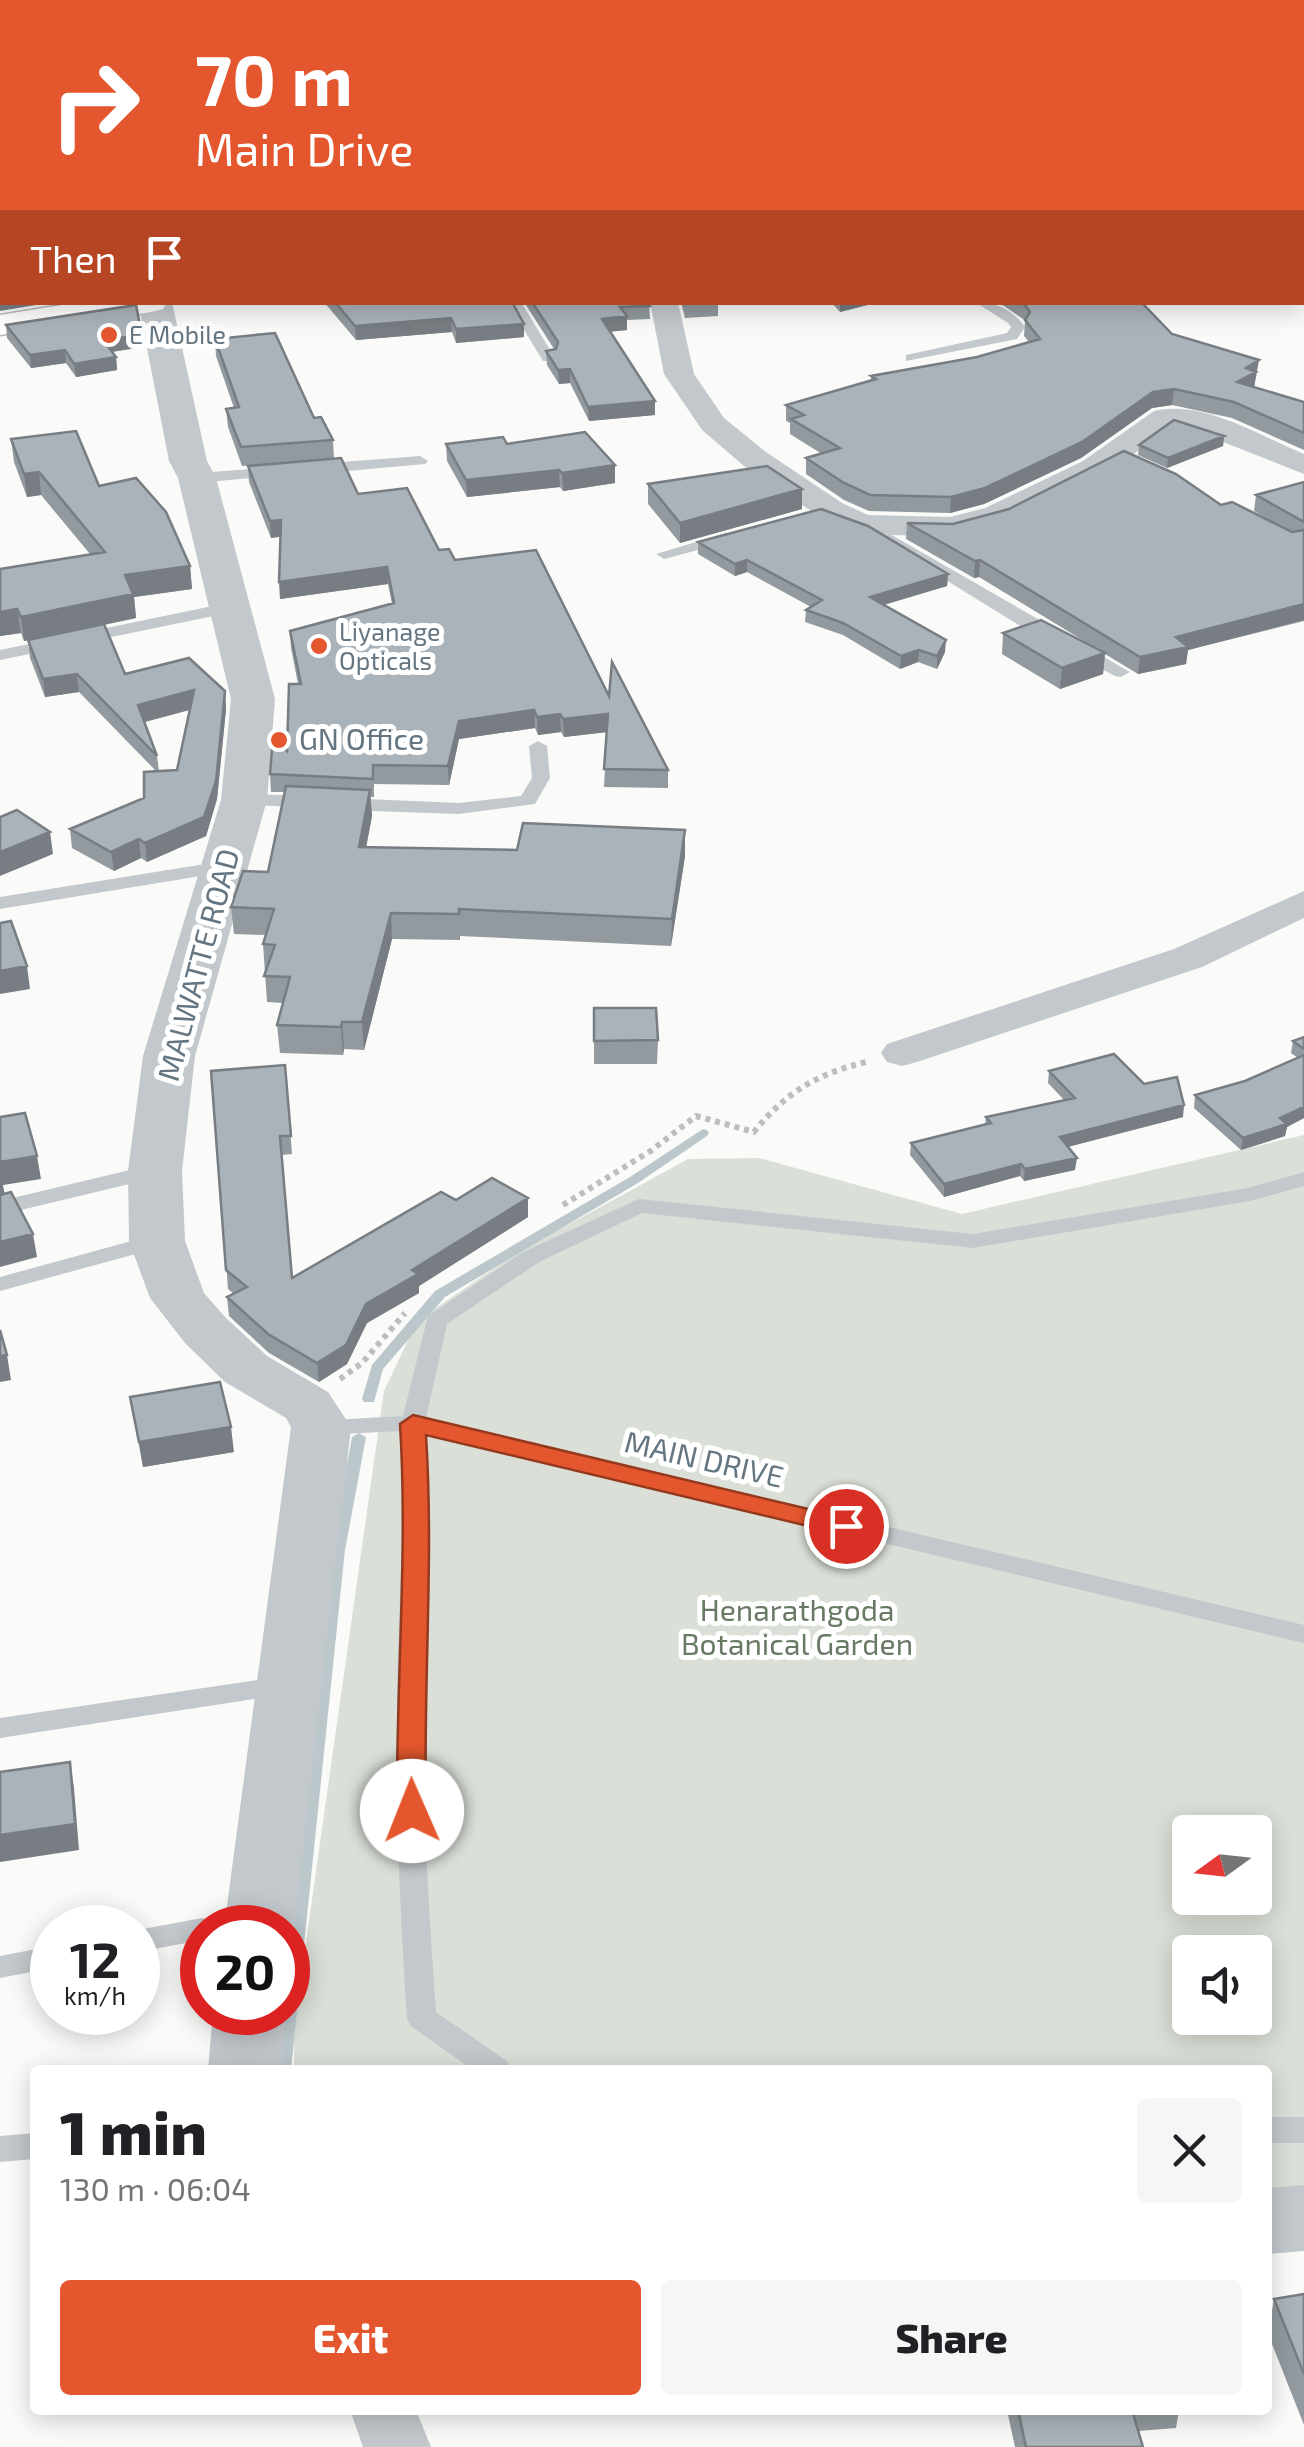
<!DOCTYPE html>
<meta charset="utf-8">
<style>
body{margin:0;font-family:"Exo 2",sans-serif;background:#f6f6f6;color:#202124;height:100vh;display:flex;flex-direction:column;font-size:38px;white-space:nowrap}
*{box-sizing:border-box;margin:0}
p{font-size:32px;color:#757577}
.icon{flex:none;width:55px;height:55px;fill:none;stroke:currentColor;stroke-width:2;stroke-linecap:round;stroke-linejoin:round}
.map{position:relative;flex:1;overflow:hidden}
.drawer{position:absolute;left:30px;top:2065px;width:1242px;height:350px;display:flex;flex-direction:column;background:#fff;border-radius:10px;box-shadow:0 5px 25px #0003}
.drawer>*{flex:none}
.top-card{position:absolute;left:0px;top:0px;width:1305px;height:305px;box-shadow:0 5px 25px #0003;background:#e4572e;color:#fff;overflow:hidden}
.needle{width:65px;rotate:255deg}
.tools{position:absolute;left:1172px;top:1815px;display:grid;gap:20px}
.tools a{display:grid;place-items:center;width:100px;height:100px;border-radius:10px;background:#fff;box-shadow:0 5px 25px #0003;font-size:50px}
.speed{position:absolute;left:30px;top:1905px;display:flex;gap:20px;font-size:50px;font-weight:700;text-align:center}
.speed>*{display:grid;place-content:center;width:130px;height:130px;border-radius:50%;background:#fff;box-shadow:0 5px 25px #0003;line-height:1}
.speed small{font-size:25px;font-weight:400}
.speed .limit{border:15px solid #d22;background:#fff;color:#111}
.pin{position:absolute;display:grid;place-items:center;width:85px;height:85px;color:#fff;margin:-42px;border:5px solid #fff;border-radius:50%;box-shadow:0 2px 10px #0007}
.me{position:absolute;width:110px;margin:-55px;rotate:359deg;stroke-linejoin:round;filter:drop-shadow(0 0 8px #0008)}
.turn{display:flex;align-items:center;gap:35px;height:210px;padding:0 30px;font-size:45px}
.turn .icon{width:130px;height:130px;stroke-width:2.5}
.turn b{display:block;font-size:70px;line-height:85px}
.then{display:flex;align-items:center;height:95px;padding:0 30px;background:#0003;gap:20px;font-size:38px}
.round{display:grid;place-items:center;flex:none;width:105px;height:105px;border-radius:10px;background:#f6f6f6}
.summary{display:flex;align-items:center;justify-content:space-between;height:170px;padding:0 30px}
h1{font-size:60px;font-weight:800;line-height:75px}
.primary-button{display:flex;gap:20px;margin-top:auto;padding:20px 30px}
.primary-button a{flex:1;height:115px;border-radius:10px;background:#e4572e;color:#fff;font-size:40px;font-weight:800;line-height:115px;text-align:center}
.primary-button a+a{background:#f6f6f6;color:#202124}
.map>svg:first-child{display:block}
</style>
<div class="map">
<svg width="1304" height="2447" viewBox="0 0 1304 2447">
<rect width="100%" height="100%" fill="#fafaf8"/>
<!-- green -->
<path fill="#dadfd7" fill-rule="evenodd" d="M1304 1135V2188L1268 2191V2070H294V2027L384 1391 417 1321 515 1254 688 1159 759 1158 962 1214ZM1190 1832H1255V1898H1190ZM1190 1952H1255V2018H1190Z"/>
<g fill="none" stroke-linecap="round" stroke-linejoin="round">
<!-- stream -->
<path fill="#bbc7cb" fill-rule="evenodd" d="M703 1129 707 1130 709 1133 707 1136 638 1183 445 1297 383 1369 374 1402H364L362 1399 372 1365 435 1291 630 1177Z
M359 1433 366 1437 345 1550 291 2070H275L281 2012H288V1951L331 1550 352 1437Z"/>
<defs>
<path id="primary" d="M1304 20V37H1302V20Z
M1302 96H1304V114H1302Z
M80 302H168L163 309 151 312 0 335V315Z"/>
</defs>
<!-- primary casing -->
<use href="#primary" stroke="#b5babe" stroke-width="3"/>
<!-- path -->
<path stroke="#bbbfc2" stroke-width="6" stroke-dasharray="5 5" stroke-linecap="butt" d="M563 1205 652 1150 696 1116 754 1132C786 1092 817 1074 866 1062
M340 1379 362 1363 405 1313"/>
<!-- service -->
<path fill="#c3c8cc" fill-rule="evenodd" d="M507 302H521L555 358 553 361H543Z
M975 302C996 302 1013 310 1025 327L1017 339 906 361V355L1007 333 1011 327 1008 323Z
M420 456 428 461 425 464 315 474 307 469 315 464Z
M278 467 286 472 284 475 197 483 189 478 197 473Z
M726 533 734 538 732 541 664 559 656 554Z
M890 534 1130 672 1121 677 1115 676 1035 635 884 542V536Z
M227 603 235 608 233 612 0 660V650Z
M538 741 547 746 550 778 535 804 459 814 342 810 333 804 342 798 459 803 521 796 532 778 529 746Z
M244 794 310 796 319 802 310 808 237 804 235 800Z
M224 861 231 863 234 867 231 871 0 909V897Z
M155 1164 163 1166 166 1171 163 1176 0 1215V1201Z
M1304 1172V1186L1250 1201 973 1248 642 1213 539 1262 447 1324 426 1418 1304 1625V1643L426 1434C431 1526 425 1616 424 1708 422 1810 429 1911 436 2012L507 2061 511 2070H473L411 2026 407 2018C400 1916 396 1815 397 1713 397 1619 406 1526 401 1431L322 1435 313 1433 310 1427 313 1421 403 1416 428 1316 523 1252 639 1199 973 1234 1248 1188Z
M157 1234 168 1241 165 1246 0 1291V1277Z
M285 1676 294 1679 298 1686 294 1693 0 1738V1718Z
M202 1918 212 1921 216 1928H202V1940L138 1952V1930Z
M52 1946V1968L0 1978V1956Z
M1268 2117H1304V2143H1268Z
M35 2133V2159L0 2162V2136Z"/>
<!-- minor -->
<path fill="#c3c8cc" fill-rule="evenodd" d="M0 31 2 32V46L0 45Z
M650 302H678L694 374 724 418 766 452 842 503 868 515 950 517 985 508 1083 461 1154 411C1203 399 1260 436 1304 454V474L1185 427 1172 426 1105 475 1007 522 951 537 863 534 820 517 744 466 702 430 664 374Z
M1304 891V918L1202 967 917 1062 902 1066 887 1062 881 1053 887 1044 1174 949Z
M350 2410H416L431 2447H363Z"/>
<!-- tertiary -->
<path fill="#c3c8cc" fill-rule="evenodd" d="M138 302H172L207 461 216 478 275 699 267 800 195 1056 182 1171 185 1241 204 1293 225 1317 267 1356 328 1392 351 1427 294 1928 288 1941V1928H224L291 1427 286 1418 225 1382 185 1343 150 1298 129 1241 128 1171 143 1056 221 800 231 699 178 478 169 461Z
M213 2012H285L282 2070H208Z
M1304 2185V2251L1268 2254V2188Z"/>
<!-- primary -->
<use href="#primary" fill="#fff" fill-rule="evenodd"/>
</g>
<!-- wall -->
<path fill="#929a9f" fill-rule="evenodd" d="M324 302H512L524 337 456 343 452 332 356 340Z
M524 302H649L650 319 627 320V330L610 332 655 415 589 421 570 383 559 384 547 365 546 351 554 349Z
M681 302H718V316L685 318Z
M831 302H879L840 312Z
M998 302H1141L1172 334 1257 375 1256 376 1254 387 1304 402V450L1232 418 1172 405 1152 408 1081 458 984 504 950 513 869 511 844 500 806 474V458L822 454 790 434V423L786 421V405L871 381V376L977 357 1029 342 1024 336 1025 321 1023 319Z
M6 325 142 335 143 347 112 352 116 357 117 370 76 377 66 363 31 368 7 338Z
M215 339 314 418 333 440 334 459 242 466 228 427 226 409 234 408 216 356Z
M1224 436 1223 446 1167 468 1138 455 1139 445Z
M11 439 99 486 190 566 192 589 134 597 136 618 104 625 125 674 225 691 226 709 217 799 206 836 147 862 141 858 114 871 72 848 70 829 144 798 156 771 79 692 45 697 30 658 28 640 24 641 21 633 0 636V569L90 554 41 495 27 497 14 462ZM190 710 177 770 159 771 157 756 145 722Z
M446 444H507L615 465V483L563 491 560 487 467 497 447 461Z
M248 466 358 494 455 560 609 696 668 770V788L604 787 607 732 564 737 561 732 538 735 535 728 459 739 449 785 374 784V797H370L372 816 366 848 517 850 685 830V856L671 946 460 936V940L392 939 364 1050 344 1049 343 1055 280 1053 277 1025 283 1003 267 1002 263 944 266 935 234 934 231 907 268 872 285 792H271L270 774 287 751 298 684 291 648 290 631 392 604 388 584 280 599V537L271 538 249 482Z
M1304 482V621L1188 650 1186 664 1138 674 1105 654 1103 674 1060 689 1002 654 1003 633 1097 649 979 577 974 578 906 539 907 523 953 524 1221 505 1283 528 1254 511 1256 495Z
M648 484 802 509 680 543 648 504Z
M698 542 948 574 947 586 884 605 945 652 937 669 918 662 900 669 843 635 805 622 806 610 811 607 747 572 735 576 698 554Z
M594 1008 658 1040 657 1064H594Z
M1304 1037V1118L1287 1127 1285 1136 1241 1150 1194 1108 1195 1095 1245 1081 1298 1058 1291 1053 1293 1041Z
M285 1065 292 1154 281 1155 292 1278 456 1200 528 1198V1217L419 1286V1293L367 1323 347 1364 319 1382 269 1353 229 1316 227 1297 234 1294 228 1289 211 1071Z
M1049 1071 1144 1084 1183 1117 1068 1147 1075 1170 1024 1181 1020 1176 944 1197 910 1155 911 1143 985 1125 986 1117 1064 1100 1048 1083Z
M130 1397 234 1452 143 1467Z
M1304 2294V2425L1268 2334 1274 2299Z
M1007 2410H1179L1176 2428 1138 2431 1143 2447H1015Z"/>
<!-- shaded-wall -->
<path fill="#777d82" d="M0 300H2V302H54L0 311Z
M840 302H879L840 312Z
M627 316V330L602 332V319Z
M451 318 452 332 356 340 355 326Z
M524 324V337L456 343V329Z
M142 335 143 347 104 353 103 340Z
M65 350 66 363 31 368 30 355Z
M116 357 117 370 76 377 74 364Z
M1259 360 1254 387 1237 382 1246 368Z
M570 369V383L559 384 558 370Z
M1174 389 1172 405 1152 408 1081 458 984 504 950 513 951 497 1153 392Z
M655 401V415L589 421 588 407Z
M1224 436 1223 446 1167 468 1168 458Z
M615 465V483L563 491 562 473Z
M559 470 560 487 467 497 466 480Z
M39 472 41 495 27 497 24 474Z
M802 489V509L680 543V523Z
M281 520 282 536 271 538 270 521Z
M747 560V572L735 576V564Z
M980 560 979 577 974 578 975 561Z
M190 566 192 589 134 597 136 618 24 641 21 617 125 575Z
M387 567 388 584 280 599 279 582Z
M948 574 947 586 869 609 870 597Z
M1304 604V620L1188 650 1186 664 1138 674 1140 657 1176 637Z
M17 609 21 633 0 636V612Z
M946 640 945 652 937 669V656Z
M919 650 918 662 900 669 901 656Z
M1105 653 1103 674 1060 689 1062 668Z
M77 674 79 692 45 697 43 679Z
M194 690 196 708 140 723 138 705Z
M225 691 226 709 217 799 206 836 147 862 145 843Z
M534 710 535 728 459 739 449 785 448 766 459 721Z
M560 714 561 732 538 735 537 717Z
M608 714V732L564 737 563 719Z
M370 790 372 816 361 873 359 847Z
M685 830V856L671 946 672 919Z
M50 832 53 854 0 876V852Z
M139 839 141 858 114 871 111 852Z
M391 913 392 939 364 1050 362 1022Z
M27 966 30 989 0 994V971Z
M342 1022 344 1049 343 1055 341 1027Z
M1184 1105 1183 1117 1059 1149 1060 1137Z
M1304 1107V1118L1287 1127 1285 1136 1241 1150 1243 1138Z
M37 1156 41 1179 3 1185 5 1196 0 1198V1162Z
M1077 1158 1075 1170 1024 1181 1025 1169Z
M1021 1164 1020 1176 944 1197V1184Z
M528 1198V1217L419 1286V1293L367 1323 347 1364 319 1382 317 1363 366 1304 412 1270Z
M33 1234 37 1257 0 1267V1242Z
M7 1355 11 1380 0 1382V1356Z
M231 1427 234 1452 143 1467 139 1442Z
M70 1762 74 1788 79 1850 0 1862V1835Z"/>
<!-- building -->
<path fill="#aab3b9" stroke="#777d82" stroke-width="2.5" d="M0 0H284L286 2H2V24L0 16Z
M0 56 2 60V75H0Z
M0 88H2V124L0 125Z
M2 210V232L0 229V215Z
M0 240H2V300H0Z
M335 302H512L524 324 456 329 451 318 355 326Z
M532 302H649L650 306 620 307 627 316 602 319 655 401 588 407 570 369 558 370 546 351 556 349 558 342Z
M1023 302H1141L1172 334 1259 360 1246 368 1256 372 1237 382 1304 402V433L1234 402 1174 389 1153 392 1082 442 985 488 951 497 870 495 844 483 806 458 840 448 791 419 804 415 786 405 876 379 871 376 977 357 1040 339 1025 320 1030 312Z
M136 305 142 335 103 340 116 357 74 364 65 350 30 355 6 325Z
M275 333 314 418 321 417 333 440 241 447 226 409 239 407 215 339Z
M1174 420 1224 436 1168 458 1139 445Z
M76 431 99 486 136 478 166 512 190 566 125 575 133 594 21 617 17 609 0 612V569L105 552 39 472 24 474 11 439Z
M585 432 615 465 562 473 559 470 466 480 446 444 503 437 507 444Z
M1124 451 1176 474 1221 505 1232 502 1292 532 1304 530V604L1176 637 1188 647 1140 657 980 560 975 561 907 523 953 524 1009 509Z
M341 458 358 494 407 488 439 550 449 549 455 560 536 550 609 696 612 662 668 770 604 769 608 714 563 719 560 714 537 717 534 710 459 721 448 766 373 765V779L270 774 273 737 287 751 289 684H301L290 631 394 603 387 567 279 582 281 520 270 521 248 466Z
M767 466 802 489 680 523 648 484Z
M1304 482V522L1256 495Z
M821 509 868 526 948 574 870 597 946 640 937 656 919 650 901 656 843 623 806 610 822 600 747 560 735 564 698 542Z
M1041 620 1105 653 1062 668 1003 633Z
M104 624 125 674 189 658 225 691 216 781 204 817 145 843 139 839 111 852 70 829 144 798V772L177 770 194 690 138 705 157 756 77 674 43 679 28 640Z
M286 786 370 790 359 847 517 850 523 823 685 830 672 919 459 909V914L391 913 362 1022H342L341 1027 277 1025 290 977 264 976 275 945 263 944 274 909 231 907 243 871 268 872Z
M17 810 50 832 0 852V817Z
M11 921 27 966 0 971V923Z
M594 1008H656L658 1040 594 1041Z
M1304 1037V1049L1293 1041Z
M1114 1054 1144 1084 1177 1077 1184 1105 1060 1137 1077 1158 1025 1169 1021 1164 944 1184 911 1143 991 1123 986 1117 1075 1098 1049 1071Z
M1304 1055V1107L1280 1118 1287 1124 1243 1138 1195 1095 1245 1081Z
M285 1065 291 1136H280L292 1278 441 1192 456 1200 492 1178 528 1198 412 1270 418 1274 366 1304 346 1345 317 1363 268 1334 227 1297 247 1287 226 1270 211 1071Z
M25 1113 37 1156 0 1162V1117Z
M11 1192 33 1234 0 1242V1195Z
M0 1330 7 1355 0 1356Z
M220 1382 231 1427 139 1442 130 1397Z
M70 1762 75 1824 0 1835V1772Z
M1304 2294V2374L1274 2299Z
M1018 2410H1132L1143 2447H1026Z"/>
<!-- route -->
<path fill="#e4572e" stroke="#94391e" stroke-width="2.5" d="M413 1415 846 1518 859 1526 846 1535 426 1435C434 1560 423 1686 426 1811L421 1819 412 1822 402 1819 397 1811C396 1682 408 1553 400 1424Z"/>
<!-- markers -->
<g fill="#e4572e" stroke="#fff" stroke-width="4">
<circle cx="109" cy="335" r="10"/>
<circle cx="319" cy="646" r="10"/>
<circle cx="279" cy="740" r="10"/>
</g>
<g text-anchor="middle" stroke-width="10" stroke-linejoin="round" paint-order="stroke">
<!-- far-poi labels -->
<g font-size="25" fill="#657683" stroke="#fff" text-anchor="start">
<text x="129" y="344">E Mobile</text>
<text x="339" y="641">Liyanage<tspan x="339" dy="29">Opticals</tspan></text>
</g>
<!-- poi labels -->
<g font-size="30" fill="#657683" stroke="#fff" text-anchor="start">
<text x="299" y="750">GN Office</text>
</g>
<!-- street labels -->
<g font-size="30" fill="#657683" stroke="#fff">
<text transform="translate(199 965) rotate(-75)" y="10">MALWATTE ROAD</text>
<text transform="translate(704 1460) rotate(13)" y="10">MAIN DRIVE</text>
</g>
<!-- park labels -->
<g font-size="30" fill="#687a64" stroke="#fff">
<text x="797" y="1621">Henarathgoda<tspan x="797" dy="34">Botanical Garden</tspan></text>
</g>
</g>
</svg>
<div class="tools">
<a><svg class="needle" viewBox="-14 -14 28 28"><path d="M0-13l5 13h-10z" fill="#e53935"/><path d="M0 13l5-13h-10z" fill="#757577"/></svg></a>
<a><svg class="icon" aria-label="sound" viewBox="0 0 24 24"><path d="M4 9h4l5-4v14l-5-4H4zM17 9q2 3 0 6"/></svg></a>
</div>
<div class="speed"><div>12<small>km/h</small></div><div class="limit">20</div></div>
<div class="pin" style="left:846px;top:1526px;background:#d93025"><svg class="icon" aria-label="arrive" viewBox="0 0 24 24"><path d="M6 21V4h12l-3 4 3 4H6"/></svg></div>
<svg class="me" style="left:412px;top:1811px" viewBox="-20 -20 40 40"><circle r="19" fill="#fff"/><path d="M0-13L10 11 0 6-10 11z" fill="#e4572e"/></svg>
<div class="top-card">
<div class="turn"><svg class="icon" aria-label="right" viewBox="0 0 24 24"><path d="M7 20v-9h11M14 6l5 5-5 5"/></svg><div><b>70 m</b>Main Drive</div></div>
<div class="then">Then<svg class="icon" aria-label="arrive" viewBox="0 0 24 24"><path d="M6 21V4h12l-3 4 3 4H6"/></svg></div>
</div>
<section class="drawer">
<div class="summary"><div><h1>1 min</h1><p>130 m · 06:04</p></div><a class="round"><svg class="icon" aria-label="close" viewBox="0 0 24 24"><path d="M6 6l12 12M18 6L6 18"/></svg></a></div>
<div class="primary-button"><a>Exit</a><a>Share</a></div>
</section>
</div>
